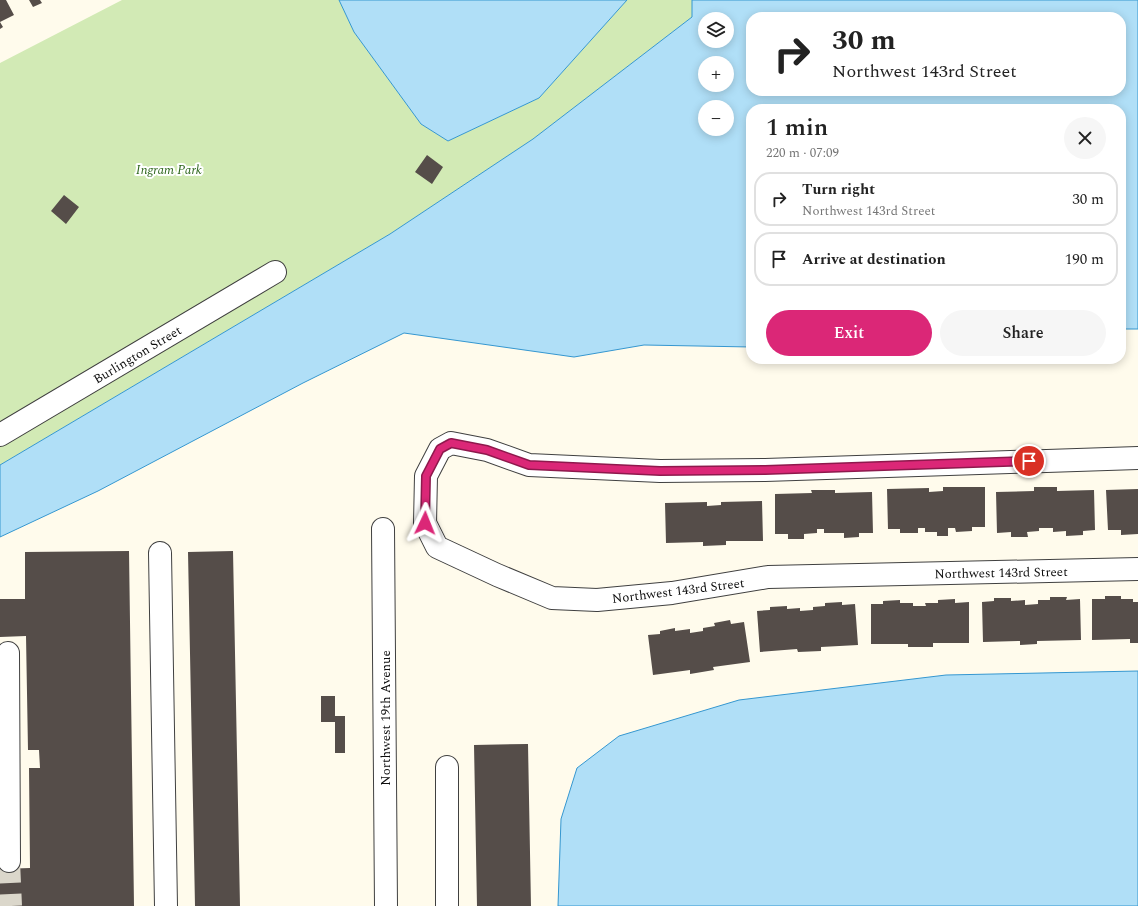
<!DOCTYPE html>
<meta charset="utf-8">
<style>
body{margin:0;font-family:Spectral,serif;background:#f6f6f6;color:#222;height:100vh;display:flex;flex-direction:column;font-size:15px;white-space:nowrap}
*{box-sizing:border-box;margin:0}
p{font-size:13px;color:#767676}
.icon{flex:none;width:22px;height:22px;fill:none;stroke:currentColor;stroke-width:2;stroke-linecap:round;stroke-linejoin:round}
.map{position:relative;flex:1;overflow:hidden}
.side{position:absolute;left:746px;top:104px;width:380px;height:260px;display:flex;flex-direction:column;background:#fff;border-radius:16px;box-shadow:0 2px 10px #0003}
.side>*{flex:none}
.top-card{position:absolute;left:746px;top:12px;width:380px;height:84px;border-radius:16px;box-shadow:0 2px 10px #0003;background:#fff;color:#222;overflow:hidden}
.tools{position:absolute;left:698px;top:12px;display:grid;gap:8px}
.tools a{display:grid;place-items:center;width:36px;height:36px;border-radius:50%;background:#fff;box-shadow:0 2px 10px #0003;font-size:20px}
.pin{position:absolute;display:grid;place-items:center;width:34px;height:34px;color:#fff;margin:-17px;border:2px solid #fff;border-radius:50%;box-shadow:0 1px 4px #0007}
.me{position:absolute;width:44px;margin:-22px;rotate:2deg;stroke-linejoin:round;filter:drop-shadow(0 0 3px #0008)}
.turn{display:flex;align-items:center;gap:14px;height:84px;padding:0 20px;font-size:18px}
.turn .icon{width:52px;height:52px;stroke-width:2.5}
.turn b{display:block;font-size:28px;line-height:34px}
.round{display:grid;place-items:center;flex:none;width:42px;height:42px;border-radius:21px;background:#f6f6f6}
.overview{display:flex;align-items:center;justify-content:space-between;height:68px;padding:0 20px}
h1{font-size:24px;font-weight:600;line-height:30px}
.button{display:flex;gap:8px;margin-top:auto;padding:8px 20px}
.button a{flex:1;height:46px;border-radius:24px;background:#db2777;color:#fff;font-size:16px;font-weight:600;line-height:46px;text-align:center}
.button a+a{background:#f6f6f6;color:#222}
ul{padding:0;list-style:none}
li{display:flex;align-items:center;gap:12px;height:54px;margin:0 8px 6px;padding:0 12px;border:2px solid #e0e0e0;border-radius:16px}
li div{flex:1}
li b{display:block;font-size:15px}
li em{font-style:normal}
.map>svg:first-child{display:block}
</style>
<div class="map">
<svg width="1138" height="906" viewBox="0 0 1138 906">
<rect width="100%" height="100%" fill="#fffbec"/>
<!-- green -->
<path fill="#d2eab5" d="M122 0H339L354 32 421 124 448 141 539 98 627 0H692V17L533 139 390 234 0 465V63Z"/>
<!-- water -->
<path fill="#b0dff7" stroke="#3597d0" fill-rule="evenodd" d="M339 0H627L539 98 448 141 421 124 354 32Z
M692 0H1138V329H1121V109H751V347L644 345 574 357 404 333 303 383 98 491 0 537V465L390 234 533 139 692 17ZM751 17H1121V91H751ZM705 19H727V41H705ZM705 63H727V85H705ZM705 107H727V129H705Z
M1138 671V906H558L561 819 577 768 619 736 739 700 946 675Z"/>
<!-- building -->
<path fill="#554d49" d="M0 0H6L14 15 0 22 3 27 0 29Z
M29 0H40L42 3 33 7Z
M427 155 443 167 432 184 415 172Z
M64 195 79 207 66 224 51 211Z
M943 487H985V527H972V531L956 532 955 528H948V536H937V532H925V528H918V533H900V529H888L887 489 929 488V492L943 491Z
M1034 487H1057V491L1094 490 1095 530 1083 531V535L1066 536V531L1053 532V528H1039V531L1027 532 1028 537H1011V532L997 533 996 492 1034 491Z
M1138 489V534L1121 535V530H1108L1106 490Z
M811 490H835V493L872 492 873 533H859V537L844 538V533H824V529H817V533L804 534V539H788V534H775V494L812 493Z
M762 501 763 541H726V545L703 546V542L666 543 665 503 707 502V506L721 505V502Z
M129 551 134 906H0V869L30 868 29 768H40L39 750H28L26 636 0 637V599H25V552Z
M233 551 240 906H195L188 552Z
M1105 596H1121V599H1133V602H1138V643H1130V639L1092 640V599H1105Z
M1050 597H1067L1066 600 1080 599 1081 640 1037 641V644L1020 645V641L983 642 982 602 994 601V598H1011V601L1025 600V605L1038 604V600H1050Z
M955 599V603L969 602V643H933V647H908V644H871V604H883V601L900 600V603H913V606H926L925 603H938V600Z
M842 602V605L855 604 858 645 821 647V651L798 652 797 649 760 652 757 611 770 610V607L787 606V609L800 608V611L813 610V607L825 606V603Z
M730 620 731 624 744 622 750 662 713 667 714 670 690 674V670L653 675 648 635 660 634V631L675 628V631L690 629V633L703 631V628L715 626 714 623Z
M321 696H335V716H345V753H335V722H321Z
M528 744 531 906H477L474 745Z"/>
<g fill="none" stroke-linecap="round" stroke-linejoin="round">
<!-- minor-tunnel -->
<path stroke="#dbd7cb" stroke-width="22" stroke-dasharray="22 11" stroke-linecap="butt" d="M9 861 11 906"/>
<defs>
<path id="minor" d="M0 435 275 272
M1138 458 765 470 660 471 529 465 487 450 451 443 440 449 426 476 425 523 437 547 497 575 552 598 597 600 672 593 768 577 1138 569
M383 529 386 906
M160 553 166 906
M8 653 9 861
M447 906V767"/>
</defs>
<!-- minor casing -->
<use href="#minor" stroke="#404040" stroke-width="24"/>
<!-- minor -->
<use href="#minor" stroke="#fff" stroke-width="22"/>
</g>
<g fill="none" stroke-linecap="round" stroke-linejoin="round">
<defs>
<path id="route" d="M425 523 426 476 440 449 451 443 487 450 529 465 660 471 765 470 1029 461"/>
</defs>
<!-- route casing -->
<use href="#route" stroke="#8e194d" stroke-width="10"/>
<!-- route -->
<use href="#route" stroke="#db2777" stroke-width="7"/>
</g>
<g text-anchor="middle" stroke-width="4" stroke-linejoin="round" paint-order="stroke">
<!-- park labels -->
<g font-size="13" font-style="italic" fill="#2d661c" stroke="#fff">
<text x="169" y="174">Ingram Park</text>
</g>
<!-- street labels -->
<g font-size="13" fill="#0d0d0d" stroke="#fff">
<text transform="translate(137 354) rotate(-31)" y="5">Burlington Street</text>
<text transform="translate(1001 572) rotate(-1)" y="5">Northwest 143rd Street</text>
<text transform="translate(678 590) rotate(-7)" y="5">Northwest 143rd Street</text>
<text transform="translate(385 718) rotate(-90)" y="5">Northwest 19th Avenue</text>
</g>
</g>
</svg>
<div class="tools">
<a><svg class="icon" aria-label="layers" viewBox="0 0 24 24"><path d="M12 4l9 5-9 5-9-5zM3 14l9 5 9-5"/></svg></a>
<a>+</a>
<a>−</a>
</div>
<div class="pin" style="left:1029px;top:461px;background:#d93025"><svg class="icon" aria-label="arrive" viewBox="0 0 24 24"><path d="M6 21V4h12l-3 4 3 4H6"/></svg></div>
<svg class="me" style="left:425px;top:523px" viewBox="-20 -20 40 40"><path d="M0-17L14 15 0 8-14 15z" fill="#db2777" stroke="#fff" stroke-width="4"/></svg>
<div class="top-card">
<div class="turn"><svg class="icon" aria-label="right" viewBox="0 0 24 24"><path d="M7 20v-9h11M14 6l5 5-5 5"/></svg><div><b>30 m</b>Northwest 143rd Street</div></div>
</div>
<section class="side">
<div class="overview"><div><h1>1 min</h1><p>220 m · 07:09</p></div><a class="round"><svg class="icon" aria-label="close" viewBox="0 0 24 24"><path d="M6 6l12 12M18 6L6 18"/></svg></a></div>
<ul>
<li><svg class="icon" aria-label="right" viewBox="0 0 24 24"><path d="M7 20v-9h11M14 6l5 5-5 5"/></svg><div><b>Turn right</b><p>Northwest 143rd Street</p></div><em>30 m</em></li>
<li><svg class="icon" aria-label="arrive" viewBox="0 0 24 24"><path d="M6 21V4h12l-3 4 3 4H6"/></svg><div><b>Arrive at destination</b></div><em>190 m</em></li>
</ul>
<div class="button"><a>Exit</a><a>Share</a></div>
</section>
</div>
